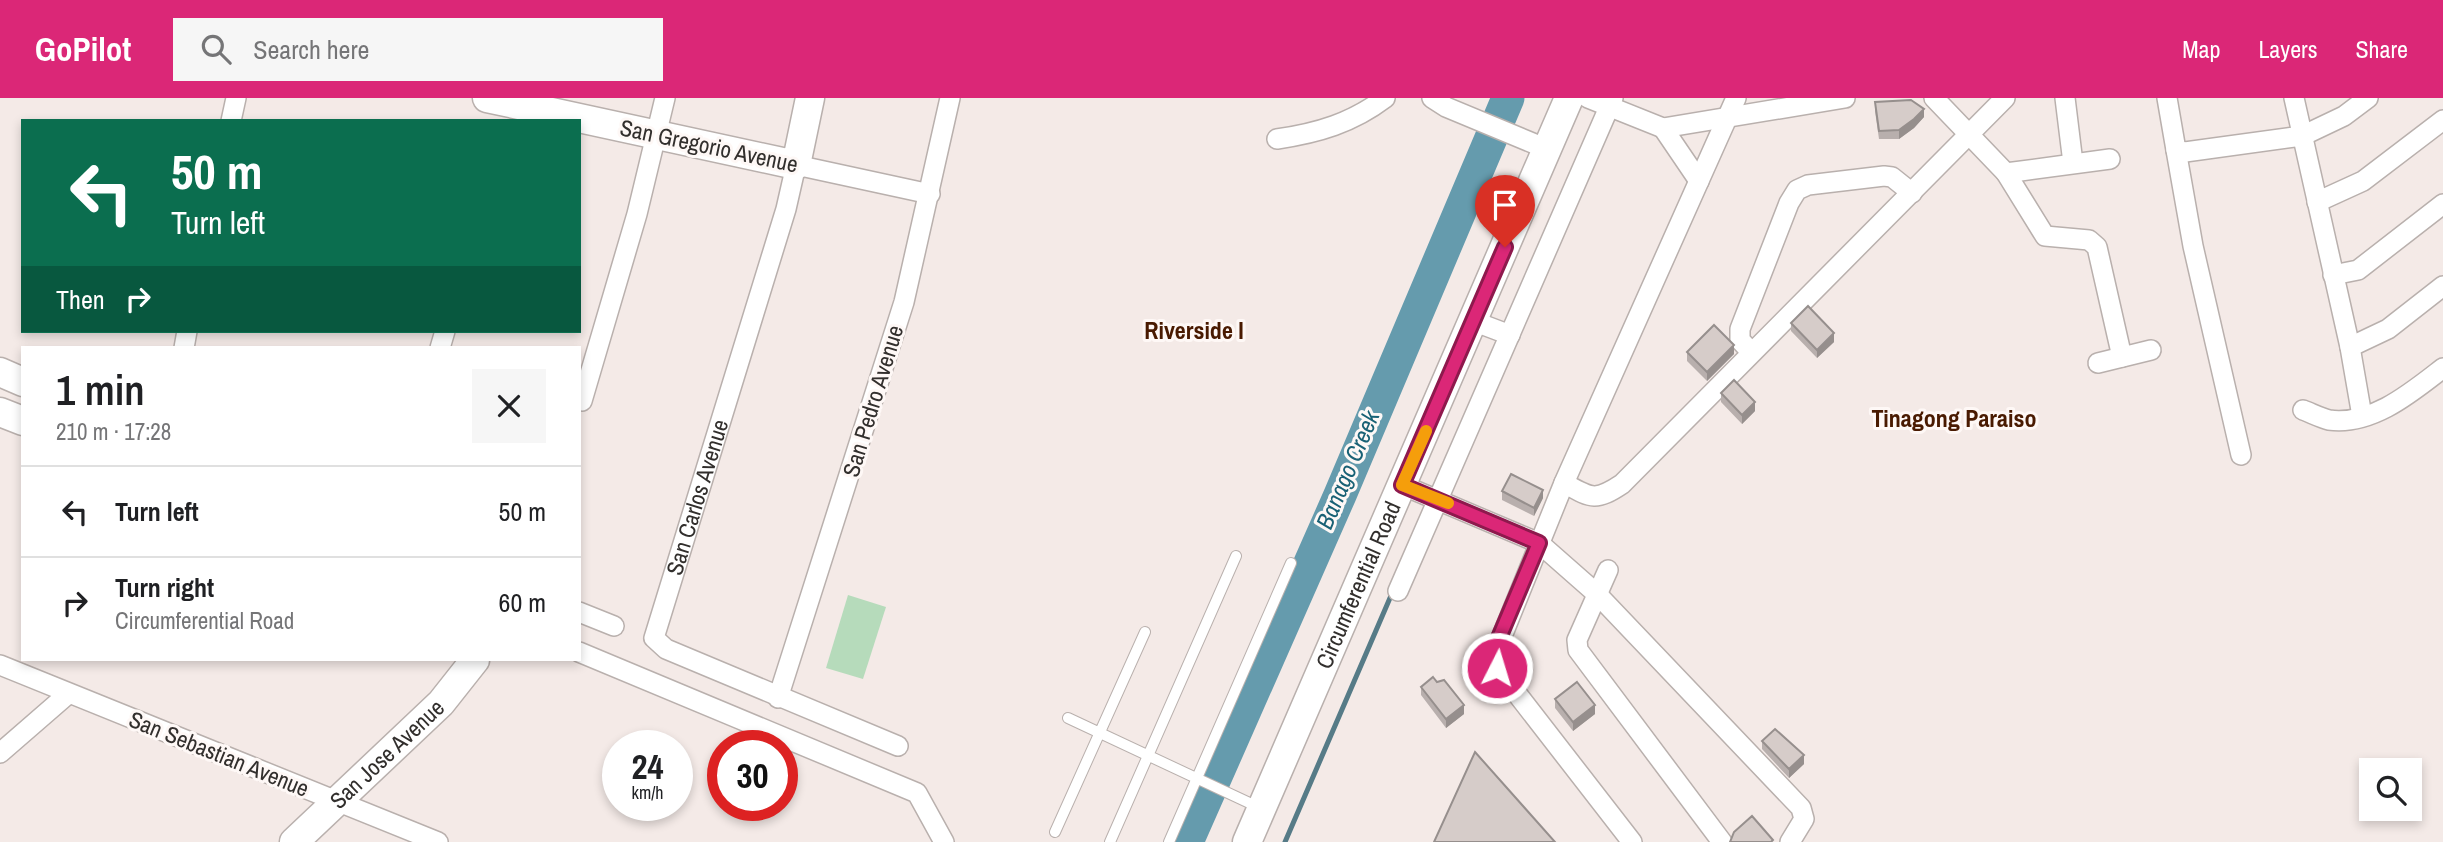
<!DOCTYPE html>
<meta charset="utf-8">
<style>
body{margin:0;font-family:"Archivo Narrow",sans-serif;background:#f6f6f6;color:#202124;height:100vh;display:flex;flex-direction:column;font-size:26px;white-space:nowrap}
*{box-sizing:border-box;margin:0}
p{font-size:23px;color:#757577}
.icon{flex:none;width:38px;height:38px;fill:none;stroke:currentColor;stroke-width:2;stroke-linecap:round;stroke-linejoin:round}
.map{position:relative;flex:1;overflow:hidden}
.panel{position:absolute;left:21px;top:248px;width:560px;height:315px;display:flex;flex-direction:column;background:#fff;border-radius:0px;box-shadow:0 4px 10px #0003}
.panel>*{flex:none}
.top-card{position:absolute;left:21px;top:21px;width:560px;height:214px;border-radius:0px;box-shadow:0 4px 10px #0003;background:#0b6e4f;color:#fff;overflow:hidden}
.controls{position:absolute;left:2359px;top:660px;display:grid;gap:14px}
.controls a{display:grid;place-items:center;width:63px;height:63px;border-radius:0px;background:#fff;box-shadow:0 4px 10px #0003;font-size:35px}
.speed{position:absolute;left:602px;top:632px;display:flex;gap:14px;font-size:35px;font-weight:700;text-align:center}
.speed>*{display:grid;place-content:center;width:91px;height:91px;border-radius:50%;background:#fff;box-shadow:0 4px 10px #0003;line-height:1}
.speed small{font-size:18px;font-weight:400}
.speed .limit{border:10px solid #d22;background:#fff;color:#111}
.pin{position:absolute;display:grid;place-items:center;width:60px;height:60px;color:#fff;margin:-72px -30px;border-radius:50% 50% 50% 0;rotate:-45deg;box-shadow:0 0 7px #0007}
.pin .icon{rotate:45deg}
.me{position:absolute;width:77px;margin:-38px;rotate:5deg;stroke-linejoin:round;filter:drop-shadow(0 0 5px #0008)}
.turn{display:flex;align-items:center;gap:24px;height:147px;padding:0 35px;font-size:32px}
.turn .icon{width:91px;height:91px;stroke-width:2.5}
.turn b{display:block;font-size:49px;line-height:60px}
.then{display:flex;align-items:center;height:66px;padding:0 35px;background:#0003;gap:14px;font-size:26px}
.round{display:grid;place-items:center;flex:none;width:74px;height:74px;border-radius:0px;background:#f6f6f6}
.overview{display:flex;align-items:center;justify-content:space-between;height:119px;padding:0 35px}
h1{font-size:42px;font-weight:600;line-height:52px}
ul{padding:0;list-style:none}
li{display:flex;align-items:center;gap:21px;height:91px;padding:0 35px;border-top:2px solid #e0e0e0}
li div{flex:1}
li b{display:block;font-size:26px}
li em{font-style:normal}
header{display:flex;align-items:center;gap:42px;box-sizing:border-box;height:98px;padding:0 35px;background:#db2777;color:#fff}
header strong{font-size:33px}
nav{display:flex;gap:38px;margin-inline-start:auto;font-size:24px}
.search{width:490px;height:63px;background:#f6f6f6;display:flex;align-items:center;gap:18px;box-sizing:border-box;padding:0 24px;border-radius:0px;color:#757577;font-size:26px}
.map>svg:first-child{display:block}
</style>
<header>
<strong>GoPilot</strong>
<div class="search"><svg class="icon" aria-label="search" viewBox="0 0 24 24"><circle cx="10" cy="10" r="6"/><path d="M15 15l6 6"/></svg>Search here</div>
<nav><a>Map</a><a>Layers</a><a>Share</a></nav>
</header>
<div class="map">
<svg width="2443" height="744" viewBox="0 0 2443 744">
<rect width="100%" height="100%" fill="#f4eae7"/>
<!-- green -->
<path fill="#b6dbbb" d="M848 497 886 509 863 581 826 570Z"/>
<g fill="none" stroke-linecap="round" stroke-linejoin="round">
<!-- stream -->
<path stroke="#567b87" stroke-width="5" d="M1285 744 1393 493"/>
<!-- river -->
<path stroke="#659bad" stroke-width="33" d="M1187 744 1340 397 1508 0"/>
<defs>
<path id="lane" d="M1068 620 1258 709
M1055 734 1145 534
M1110 744 1236 458
M1169 744 1291 465"/>
<g id="street">
<path d="M1432 0 1446 9 1547 51"/>
<path d="M1588 0 1663 30 1845 0"/>
<path d="M1934 0 2006 75 2045 138 2089 142 2097 149 2122 259"/>
<path d="M2065 0 2073 65"/>
<path d="M2167 0 2176 52 2185 54 2302 38 2344 18 2368 0"/>
<path d="M2294 0 2350 249 2362 318"/>
<path d="M231 23 236 0"/>
<path d="M1663 30 1699 83"/>
<path d="M1277 41C1318 35 1352 25 1385 0"/>
<path d="M2176 52 2193 148 2241 357"/>
<path d="M2006 75 2110 61"/>
<path d="M2317 104 2363 83 2443 22"/>
<path d="M2333 177 2358 172 2443 106"/>
<path d="M1473 223 1510 237"/>
<path d="M2350 249 2388 231 2443 188"/>
<path d="M184 250 187 233"/>
<path d="M440 250 445 233"/>
<path d="M1751 254 1740 242V231L1789 105 1797 92 1808 87 1884 78 1892 79 1912 95"/>
<path d="M2098 265 2151 252"/>
<path d="M582 303 637 116 665 0"/>
<path d="M2303 312C2311 315 2321 320 2329 322 2372 328 2412 294 2443 270"/>
<path d="M1564 385C1591 400 1595 404 1622 386L2005 0"/>
<path d="M1402 387 1539 445 1597 496 1801 710 1804 721 1790 744"/>
<path d="M1608 472 1577 542 1578 552 1722 744"/>
<path d="M1398 493 1613 0"/>
<path d="M579 514 614 528"/>
<path d="M579 554 917 695 944 744"/>
<path d="M0 567 438 744"/>
<path d="M778 600 904 204 950 0"/>
<path id="s1" d="M898 648 666 551 654 540 786 111 796 67 930 96"/>
<path d="M0 655 68 596"/>
<path d="M1632 744 1497 570 1494 558 1564 385 1736 0"/>
</g>
<g id="secondary">
<path d="M487 0 796 67 810 0"/>
<path d="M0 274 23 284"/>
<path d="M0 314 23 323"/>
<path id="s2" d="M294 744 441 605 475 562"/>
<path id="s3" d="M1247 744 1569 0"/>
</g>
</defs>
<!-- lane casing -->
<use href="#lane" stroke="#b9b0ad" stroke-width="12"/>
<!-- street casing -->
<use href="#street" stroke="#b9b0ad" stroke-width="22"/>
<!-- secondary casing -->
<use href="#secondary" stroke="#b9b0ad" stroke-width="31"/>
<!-- lane -->
<use href="#lane" stroke="#fff" stroke-width="10"/>
<!-- street -->
<use href="#street" stroke="#fff" stroke-width="19"/>
<!-- secondary -->
<use href="#secondary" stroke="#fff" stroke-width="28"/>
</g>
<!-- wall -->
<path fill="#b8afad" d="M1875 4 1924 19 1914 30 1899 41H1879L1875 13Z
M1791 225 1834 244 1817 260 1791 233Z
M1687 254 1734 256 1707 283 1687 263Z
M1721 295 1755 313 1742 326 1721 304Z
M1502 393 1543 400 1534 418 1502 402Z
M1421 589 1464 616 1446 630 1421 597Z
M1555 601 1595 616 1573 633 1555 610Z
M1762 643 1804 666 1789 680 1762 651Z"/>
<!-- shaded-wall -->
<path fill="#968f8d" d="M1924 11V19L1914 30 1899 41V32Z
M1834 235V244L1817 260V252Z
M1734 247V256L1707 283V274Z
M1755 304V313L1742 326V317Z
M1543 392V400L1534 418V410Z
M1464 607V616L1446 630V621Z
M1595 607V616L1573 633V624Z
M1804 657V666L1789 680V671Z"/>
<!-- building -->
<path fill="#d6ccc9" stroke="#968f8d" stroke-width="2" d="M1911 2 1924 11 1914 21 1899 32 1879 33 1875 4Z
M1808 208 1834 235 1817 252 1791 225Z
M1714 227 1734 247 1707 274 1687 254Z
M1734 282 1755 304 1742 317 1721 295Z
M1511 376 1543 392 1534 410 1502 393Z
M1433 579 1437 584 1444 582 1464 607 1446 621 1421 589Z
M1577 584 1595 607 1573 624 1555 601Z
M1775 631 1804 657 1789 671 1762 643Z
M1475 654 1555 744H1434Z
M1752 718 1773 742 1771 744H1730L1734 734Z"/>
<g fill="none" stroke-linecap="round" stroke-linejoin="round">
<defs>
<path id="route" d="M1497 570 1494 558 1496 547 1539 445 1402 387 1505 149"/>
</defs>
<!-- route casing -->
<use href="#route" stroke="#8e194d" stroke-width="18"/>
<!-- route -->
<use href="#route" stroke="#db2777" stroke-width="12"/>
<!-- slow -->
<path stroke="#f59e0b" stroke-width="12" d="M1426 333 1402 387 1448 405"/>
</g>
<g text-anchor="middle" stroke-width="6" stroke-linejoin="round" paint-order="stroke">
<!-- street labels -->
<g font-size="23" fill="#322f2d" stroke="#fef8f6">
<text transform="translate(709 48) rotate(12)" y="8">San Gregorio Avenue</text>
<text transform="translate(873 303) rotate(-73)" y="8">San Pedro Avenue</text>
<text dy="8" stroke="none"><textPath href="#s1" startOffset="415">San Carlos Avenue</textPath></text>
<text dy="8" stroke="none"><textPath href="#s3" startOffset="280">Circumferential Road</textPath></text>
<text dy="8" stroke="none"><textPath href="#s2" startOffset="128">San Jose Avenue</textPath></text>
<text transform="translate(219 656) rotate(22)" y="8">San Sebastian Avenue</text>
</g>
<!-- neighbourhood labels -->
<g font-size="24" font-weight="bold" fill="#491a01" stroke="#fef8f6">
<text x="1194" y="241">Riverside I</text>
<text x="1954" y="329">Tinagong Paraiso</text>
</g>
<!-- water labels -->
<g font-size="24" font-style="italic" fill="#196175" stroke="#fef8f6">
<text transform="translate(1348 372) rotate(-67)" y="8">Banago Creek</text>
</g>
</g>
</svg>
<div class="controls">
<a><svg class="icon" aria-label="search" viewBox="0 0 24 24"><circle cx="10" cy="10" r="6"/><path d="M15 15l6 6"/></svg></a>
</div>
<div class="speed"><div>24<small>km/h</small></div><div class="limit">30</div></div>
<div class="pin" style="left:1505px;top:149px;background:#d93025"><svg class="icon" aria-label="arrive" viewBox="0 0 24 24"><path d="M6 21V4h12l-3 4 3 4H6"/></svg></div>
<svg class="me" style="left:1497px;top:570px" viewBox="-20 -20 40 40"><circle r="17" fill="#db2777" stroke="#fff" stroke-width="3"/><path d="M0-11L8 9 0 5-8 9z" fill="#fff"/></svg>
<div class="top-card">
<div class="turn"><svg class="icon" aria-label="left" viewBox="0 0 24 24"><path d="M17 20v-9H6M10 6l-5 5 5 5"/></svg><div><b>50 m</b>Turn left</div></div>
<div class="then">Then<svg class="icon" aria-label="right" viewBox="0 0 24 24"><path d="M7 20v-9h11M14 6l5 5-5 5"/></svg></div>
</div>
<section class="panel">
<div class="overview"><div><h1>1 min</h1><p>210 m · 17:28</p></div><a class="round"><svg class="icon" aria-label="close" viewBox="0 0 24 24"><path d="M6 6l12 12M18 6L6 18"/></svg></a></div>
<ul>
<li><svg class="icon" aria-label="left" viewBox="0 0 24 24"><path d="M17 20v-9H6M10 6l-5 5 5 5"/></svg><div><b>Turn left</b></div><em>50 m</em></li>
<li><svg class="icon" aria-label="right" viewBox="0 0 24 24"><path d="M7 20v-9h11M14 6l5 5-5 5"/></svg><div><b>Turn right</b><p>Circumferential Road</p></div><em>60 m</em></li>
</ul>
</section>
</div>
